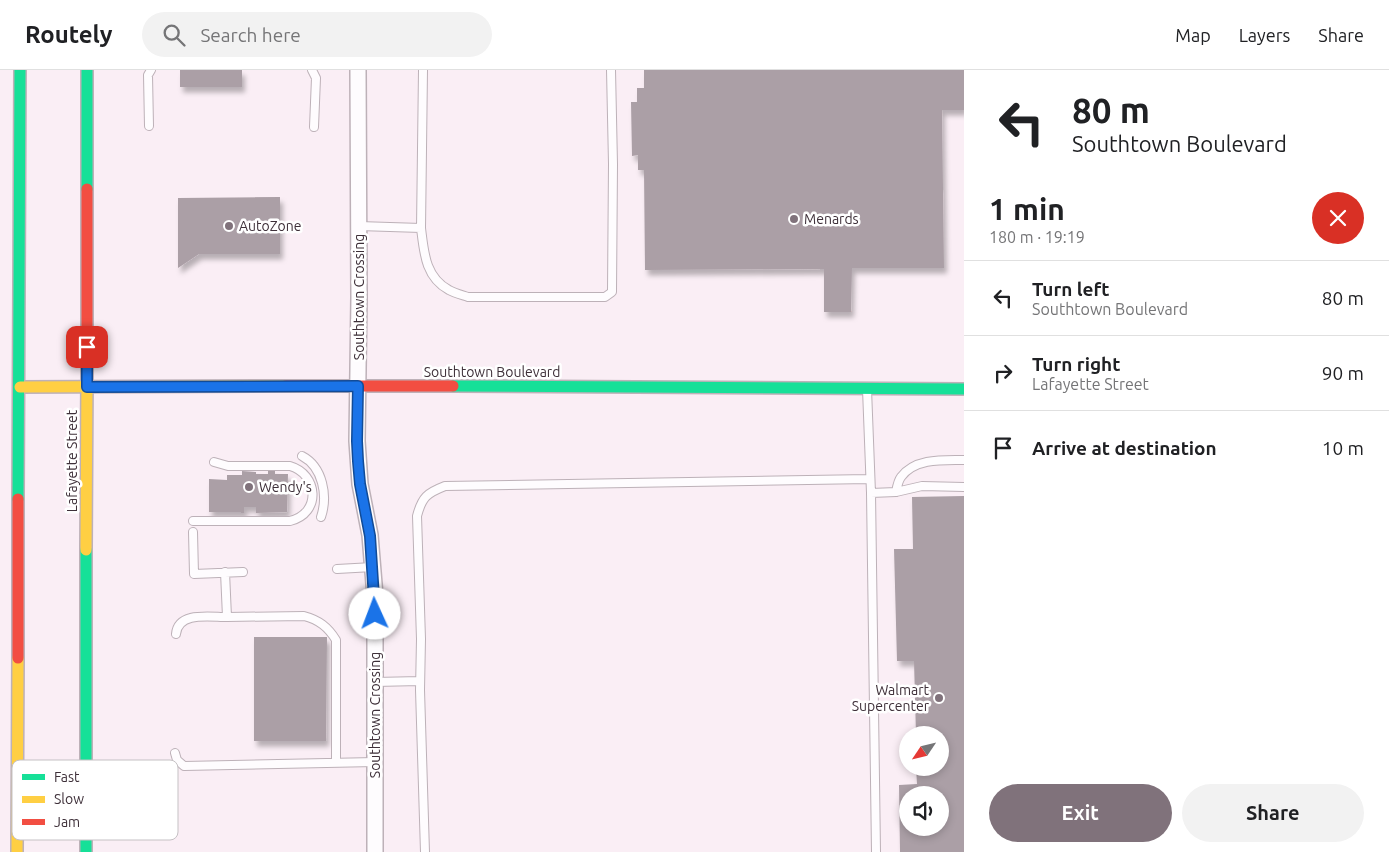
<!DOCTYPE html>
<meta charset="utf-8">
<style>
body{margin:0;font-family:Ubuntu,sans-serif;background:#f2f2f2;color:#202124;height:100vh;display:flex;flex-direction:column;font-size:19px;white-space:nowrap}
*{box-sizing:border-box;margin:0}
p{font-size:16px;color:#757577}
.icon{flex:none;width:28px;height:28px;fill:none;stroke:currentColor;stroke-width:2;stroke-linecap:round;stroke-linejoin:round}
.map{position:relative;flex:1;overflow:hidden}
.panel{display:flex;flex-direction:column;background:#fff;width:425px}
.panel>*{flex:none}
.top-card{background:#fff;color:#202124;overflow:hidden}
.needle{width:32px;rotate:235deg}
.tools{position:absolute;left:899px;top:656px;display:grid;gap:10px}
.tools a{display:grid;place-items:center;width:50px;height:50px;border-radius:50%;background:#fff;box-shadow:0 2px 8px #0003;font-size:25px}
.pin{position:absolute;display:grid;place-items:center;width:42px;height:42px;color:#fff;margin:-21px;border-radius:10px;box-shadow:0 2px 8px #0006}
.me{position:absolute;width:55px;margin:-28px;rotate:358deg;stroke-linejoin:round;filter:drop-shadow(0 0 4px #0008)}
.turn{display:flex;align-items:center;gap:18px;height:105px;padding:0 25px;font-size:22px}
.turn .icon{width:65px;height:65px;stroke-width:2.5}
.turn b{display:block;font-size:35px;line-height:42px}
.round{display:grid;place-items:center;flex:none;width:52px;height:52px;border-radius:26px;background:#f2f2f2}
.headline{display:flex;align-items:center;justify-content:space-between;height:85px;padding:0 25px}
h1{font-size:30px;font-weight:700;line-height:38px}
.button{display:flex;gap:10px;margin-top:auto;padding:10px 25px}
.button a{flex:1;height:58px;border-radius:30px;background:#80727b;color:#fff;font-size:20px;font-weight:700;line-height:58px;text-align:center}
.button a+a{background:#f2f2f2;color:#202124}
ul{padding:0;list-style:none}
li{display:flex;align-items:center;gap:15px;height:75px;padding:0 25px;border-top:1px solid #e0e0e0}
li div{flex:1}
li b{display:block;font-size:19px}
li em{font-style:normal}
header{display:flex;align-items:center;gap:30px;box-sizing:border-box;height:70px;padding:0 25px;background:#fff;border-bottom:1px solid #e0e0e0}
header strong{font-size:24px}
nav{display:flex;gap:28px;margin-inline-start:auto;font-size:18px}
.search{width:350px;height:45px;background:#f2f2f2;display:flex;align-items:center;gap:12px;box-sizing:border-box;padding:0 18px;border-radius:28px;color:#757577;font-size:19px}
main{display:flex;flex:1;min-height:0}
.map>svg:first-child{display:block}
</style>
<header>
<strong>Routely</strong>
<div class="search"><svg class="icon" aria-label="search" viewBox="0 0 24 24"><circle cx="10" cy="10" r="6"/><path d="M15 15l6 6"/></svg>Search here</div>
<nav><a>Map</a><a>Layers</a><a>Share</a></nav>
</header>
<main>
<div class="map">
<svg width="964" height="782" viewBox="0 0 964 782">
<defs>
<filter id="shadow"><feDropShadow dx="3" dy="5.5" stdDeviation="2.5" flood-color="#0004"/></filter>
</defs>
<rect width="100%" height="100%" fill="#faeef5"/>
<!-- building -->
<path fill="#ab9fa6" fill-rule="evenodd" filter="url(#shadow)" d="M180 0H242V17H180Z
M644 0H964V40H942L944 198H852L851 242H824V199L645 200 644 100H638V85L632 86 631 32H637V18H644Z
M280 127V184H199L178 198V128Z
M242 401 256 402V404H268V401H275V404H288L287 442 256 443V437H244V443H241V442H209V409L227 410V405H242Z
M964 426V782H900L899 715 917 714 916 698H940V665H916L914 591H897L894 479H913L912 427ZM908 725H940V758H908Z
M254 567H327L326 671H254Z"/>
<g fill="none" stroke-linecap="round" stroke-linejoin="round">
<defs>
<path id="lane" d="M312 0 316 8 314 57
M149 56 148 5 151 0
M359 156 421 158C424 182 425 207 449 220 454 223 462 225 468 227H605L612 222 613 94 611 0
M421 158 423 0
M867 319 871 423 876 782
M302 386C323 397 328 426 321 447
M896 422C897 417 898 411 901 407 915 388 943 390 964 390
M871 423 896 422 922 416 964 417
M193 451H290C322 443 318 404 290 396H228L214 392
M193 462 194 504 243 502
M337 499 373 497
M225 502 227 547 304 546C319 550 328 557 336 570V693
M176 564C178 541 210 547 227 547
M375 612 420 611
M175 683 177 690 184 696 375 692
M425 782 420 620 421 569 417 446C422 427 427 423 445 416L869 409"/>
<path id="street" d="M358 0 359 227 357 371 360 414 370 465 375 526V782"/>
<path id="fast" d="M87 119V0
M453 316 964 319
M18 429 20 0
M86 782V480"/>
<path id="slow" d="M20 317 285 316
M86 480 87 305
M17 782 18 588"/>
<path id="jam" d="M87 305V119
M285 316H453
M18 588V429"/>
</defs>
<!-- lane casing -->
<use href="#lane" stroke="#bdb1b8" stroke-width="10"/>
<!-- street casing -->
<use href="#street" stroke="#bdb1b8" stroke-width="18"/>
<!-- fast casing -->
<use href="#fast" stroke="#bdb1b8" stroke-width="14"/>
<!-- slow casing -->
<use href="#slow" stroke="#bdb1b8" stroke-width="14"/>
<!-- jam casing -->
<use href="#jam" stroke="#bdb1b8" stroke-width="14"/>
<!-- lane -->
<use href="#lane" stroke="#fefcfe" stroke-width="8"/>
<!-- street -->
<use href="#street" stroke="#fefcfe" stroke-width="15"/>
<!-- fast -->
<use href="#fast" stroke="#16e098" stroke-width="11"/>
<!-- slow -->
<use href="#slow" stroke="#ffcf43" stroke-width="11"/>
<!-- jam -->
<use href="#jam" stroke="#f24e42" stroke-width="11"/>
</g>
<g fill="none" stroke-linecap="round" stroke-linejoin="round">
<defs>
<path id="route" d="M87 277V317L358 316 357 371 358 391 360 414 370 466 375 544"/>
</defs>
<!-- route casing -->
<use href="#route" stroke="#114b97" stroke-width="12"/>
<!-- route -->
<use href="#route" stroke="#1a73e8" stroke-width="9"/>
</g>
<!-- markers -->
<g fill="#80727b" stroke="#fff" stroke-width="2">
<circle cx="794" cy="149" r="5"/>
<circle cx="229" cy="156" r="5"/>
<circle cx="249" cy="417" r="5"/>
<circle cx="939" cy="628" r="5"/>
</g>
<g text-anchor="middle" stroke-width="5" stroke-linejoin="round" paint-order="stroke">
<!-- poi labels -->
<g font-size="14" fill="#3e3039" stroke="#fff" text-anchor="start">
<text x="804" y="154">Menards</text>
<text x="239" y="161">AutoZone</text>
<text x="259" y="422">Wendy's</text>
<text x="929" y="625" text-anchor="end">Walmart<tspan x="929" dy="16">Supercenter</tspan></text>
</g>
<!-- street labels -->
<g font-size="14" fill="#3e3039" stroke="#fff">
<text transform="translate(359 227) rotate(-90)" y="5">Southtown Crossing</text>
<text x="492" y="307">Southtown Boulevard</text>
<text transform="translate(72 391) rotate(-90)" y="5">Lafayette Street</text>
<text transform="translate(375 645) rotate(-90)" y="5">Southtown Crossing</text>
</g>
</g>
<!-- legend -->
<rect x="12" y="690" width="166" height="80" rx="8" fill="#fff" stroke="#c5c1c4" stroke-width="1"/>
<rect x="22" y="704" width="23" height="6" fill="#16e098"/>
<rect x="22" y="726" width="23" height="7" fill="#ffcf43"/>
<rect x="22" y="749" width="23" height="6" fill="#f24e42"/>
<g font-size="14" fill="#3e3039">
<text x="54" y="712">Fast</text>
<text x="54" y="734">Slow</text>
<text x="54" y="757">Jam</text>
</g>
</svg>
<div class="tools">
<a><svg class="needle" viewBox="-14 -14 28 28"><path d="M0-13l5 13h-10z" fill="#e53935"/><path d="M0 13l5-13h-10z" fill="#757577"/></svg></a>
<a><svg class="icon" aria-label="sound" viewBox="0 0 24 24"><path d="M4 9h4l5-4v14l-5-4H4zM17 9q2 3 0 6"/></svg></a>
</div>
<div class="pin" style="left:87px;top:277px;background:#d93025"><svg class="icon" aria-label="arrive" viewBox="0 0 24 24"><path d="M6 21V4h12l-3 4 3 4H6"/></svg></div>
<svg class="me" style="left:375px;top:544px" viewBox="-20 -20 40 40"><circle r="19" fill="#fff"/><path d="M0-13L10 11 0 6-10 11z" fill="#1a73e8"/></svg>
</div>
<section class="panel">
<div class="top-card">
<div class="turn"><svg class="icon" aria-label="left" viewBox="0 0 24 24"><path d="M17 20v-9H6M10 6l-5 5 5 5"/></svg><div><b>80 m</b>Southtown Boulevard</div></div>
</div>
<div class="headline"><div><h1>1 min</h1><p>180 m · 19:19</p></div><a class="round" style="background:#d93025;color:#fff"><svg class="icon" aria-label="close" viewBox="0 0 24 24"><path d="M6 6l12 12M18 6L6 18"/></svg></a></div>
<ul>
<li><svg class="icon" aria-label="left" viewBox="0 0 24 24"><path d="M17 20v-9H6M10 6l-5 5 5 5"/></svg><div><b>Turn left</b><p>Southtown Boulevard</p></div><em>80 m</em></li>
<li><svg class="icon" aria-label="right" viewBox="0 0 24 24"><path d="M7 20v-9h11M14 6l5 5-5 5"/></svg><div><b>Turn right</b><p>Lafayette Street</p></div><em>90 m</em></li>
<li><svg class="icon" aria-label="arrive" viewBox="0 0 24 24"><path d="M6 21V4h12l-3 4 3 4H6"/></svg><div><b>Arrive at destination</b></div><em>10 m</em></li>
</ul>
<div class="button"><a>Exit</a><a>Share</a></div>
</section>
</main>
